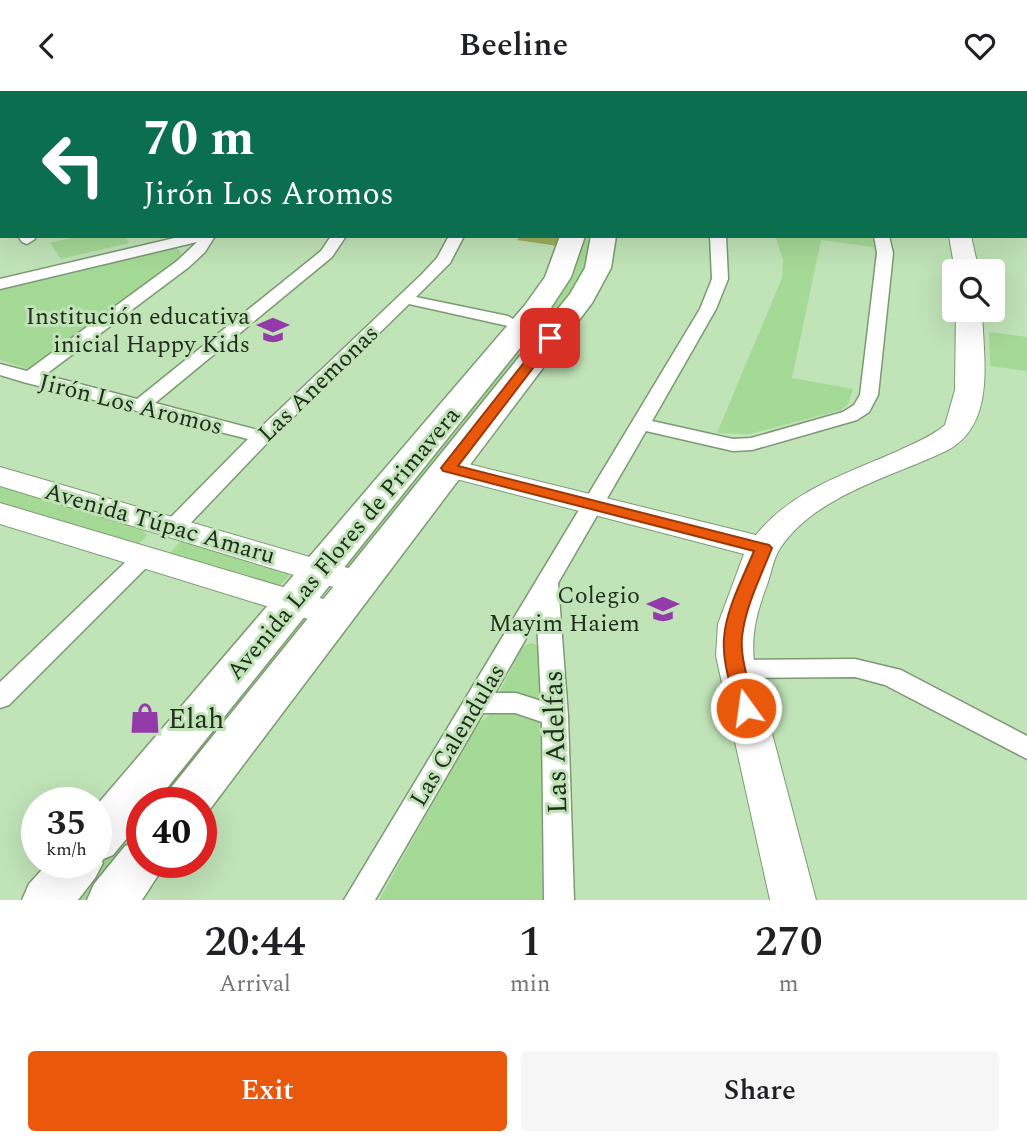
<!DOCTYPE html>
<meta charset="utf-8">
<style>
body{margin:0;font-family:Spectral,serif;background:#f6f6f6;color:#202124;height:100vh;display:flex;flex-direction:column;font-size:26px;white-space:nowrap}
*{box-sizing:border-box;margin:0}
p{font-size:23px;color:#757577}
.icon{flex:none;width:38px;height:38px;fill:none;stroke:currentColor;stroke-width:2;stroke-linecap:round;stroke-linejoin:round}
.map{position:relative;height:809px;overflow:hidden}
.details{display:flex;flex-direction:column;background:#fff;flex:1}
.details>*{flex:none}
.hud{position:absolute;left:0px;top:0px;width:1027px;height:147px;box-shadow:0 7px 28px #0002;background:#0b6e4f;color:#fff;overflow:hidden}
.tools{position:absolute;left:942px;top:168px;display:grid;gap:14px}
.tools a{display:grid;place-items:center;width:63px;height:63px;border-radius:7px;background:#fff;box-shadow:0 7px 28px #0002;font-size:35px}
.speed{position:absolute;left:21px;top:696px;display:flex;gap:14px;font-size:35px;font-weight:700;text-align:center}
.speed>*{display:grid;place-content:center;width:91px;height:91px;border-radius:50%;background:#fff;box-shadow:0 7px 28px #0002;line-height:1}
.speed small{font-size:18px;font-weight:400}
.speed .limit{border:10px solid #d22;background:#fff;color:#111}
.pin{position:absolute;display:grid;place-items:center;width:60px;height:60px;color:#fff;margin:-30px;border-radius:14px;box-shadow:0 4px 10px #0006}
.me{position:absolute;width:77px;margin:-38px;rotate:346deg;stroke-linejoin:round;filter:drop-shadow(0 0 5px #0008)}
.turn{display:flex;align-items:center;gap:24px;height:147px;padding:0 28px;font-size:32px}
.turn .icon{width:91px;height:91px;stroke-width:2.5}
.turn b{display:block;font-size:49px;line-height:60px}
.eta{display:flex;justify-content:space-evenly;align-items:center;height:119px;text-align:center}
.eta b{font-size:42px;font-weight:600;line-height:49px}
.cta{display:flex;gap:14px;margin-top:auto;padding:14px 28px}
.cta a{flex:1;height:80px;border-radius:7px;background:#ea580c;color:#fff;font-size:28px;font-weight:600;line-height:80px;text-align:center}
.cta a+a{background:#f6f6f6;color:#202124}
header{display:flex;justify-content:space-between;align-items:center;height:91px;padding:0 28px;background:#fff;font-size:32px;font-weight:600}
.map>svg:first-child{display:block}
</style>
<header><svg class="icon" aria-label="back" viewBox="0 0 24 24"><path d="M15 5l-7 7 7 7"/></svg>Beeline<svg class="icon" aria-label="heart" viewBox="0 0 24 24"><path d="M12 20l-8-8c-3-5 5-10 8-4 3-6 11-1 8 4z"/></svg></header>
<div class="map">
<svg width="1027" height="809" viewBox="0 0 1027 809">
<rect width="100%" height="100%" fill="#c1e3b8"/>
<!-- green -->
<path fill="#a5d996" d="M78 145H124L129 152 61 168 50 152Z
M579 145H597L584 186 352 481 335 471Z
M775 145H872L874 156 821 149 792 287 853 298 848 313 841 319 750 343 717 342 782 187 783 169Z
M177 157 182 163 174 172 28 278 0 269V199Z
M989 241 1027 246V280L990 275Z
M0 396 142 438 147 444 140 452 130 454 0 414Z
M182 449 287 481 289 485 278 496 168 464Z
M297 523 314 528V537L174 712H142V752L96 809H58L89 772H96V763Z
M532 552 540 556 543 612 498 604 523 555Z
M495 620 520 621 541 632 542 809H379L477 633Z"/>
<!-- building -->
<path fill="#9eaf5c" d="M520 145H560L558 155 517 149Z"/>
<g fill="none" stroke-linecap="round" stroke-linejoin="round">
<defs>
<path id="street" d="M100 0H112L113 2H101Z
M256 0H277L255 2Z
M293 0H307L308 2H294Z
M415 0H432L414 2Z
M632 0H644V2H632Z
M720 0H732V2H720Z
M775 0H787L788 2H776Z
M2 17V25L0 26V18Z
M1026 60H1027V68H1026Z
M0 83H2V91H0Z
M0 99H2V110H0Z
M1026 101H1027V109H1026Z
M1026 122H1027V132H1026Z
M18 145H33L35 148 27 153 22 151Z
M183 145H215L205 161 189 176 45 284 137 308 321 160 331 145H346L332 166 155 312 258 339 422 183 437 167 449 145H464L450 172 416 206 508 225 516 230 508 235 409 213 269 350 182 441H166L163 436 166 431 248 348 23 291 0 284V273L27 280 177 170 197 151 0 198V188Z
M710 145H726L728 188 716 218 652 330 733 348 751 347 843 321 854 314 860 304 877 162 874 145H889L893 162 878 304 869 321 857 329 752 359 733 360 646 340 558 492 568 625 574 809H544L542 631 515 622H483L375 809H344L700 218 712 188ZM537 528 541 610 516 602H495Z
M144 459 152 461 155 466 152 471 9 614 0 617V591L136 461Z
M855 568 901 579 1027 645V668L885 594 855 586 736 587 727 584 724 578 727 572 736 569Z"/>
<path id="secondary" d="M835 0H853V2H835Z
M949 145H971L979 180H955Z
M956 219H982C983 266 997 332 948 359 893 386 814 404 779 459 773 469 771 483 767 494 756 523 750 547 755 578L816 809H770L716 565 718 533 744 463 437 383 433 377 437 371 448 368 756 444C792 399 846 383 898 360 914 352 931 346 945 334L955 299Z
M0 376 372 484 377 492 372 500 360 504 0 395Z
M0 412 347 515 352 524 347 533 334 536 0 433Z"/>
<path id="primary" d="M520 0H540L519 2Z
M560 145H585L571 186 545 226 155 712H142V729L113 764 101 769 103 772 95 787 78 809H22L29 793 48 772H96V715L525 214 545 186Z
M591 145H616L611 177 592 212 204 726H201V712H164L170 698 570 203 585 177Z
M142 749V772H166L142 809H87L94 793 125 755Z"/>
</defs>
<!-- street casing -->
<use href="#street" stroke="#7b9a72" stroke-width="3"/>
<!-- secondary casing -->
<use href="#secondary" stroke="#7b9a72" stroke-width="2"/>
<!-- primary casing -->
<use href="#primary" stroke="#7b9a72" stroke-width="3"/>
<!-- street -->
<use href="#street" fill="#fff" fill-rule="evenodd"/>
<!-- secondary -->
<use href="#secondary" fill="#fff" fill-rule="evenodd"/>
<!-- primary -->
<use href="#primary" fill="#fff" fill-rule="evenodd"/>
</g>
<!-- route -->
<path fill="#ea580c" stroke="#983908" stroke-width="2" d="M550 243 556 247 458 375 769 454 772 457C761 485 745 516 742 546 740 569 750 595 756 617L753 622 746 624 739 622 736 617C731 595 722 570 724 547 726 518 743 487 754 460L443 380 441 377 545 245Z"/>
<!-- icons -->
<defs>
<symbol id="school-bare" viewBox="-9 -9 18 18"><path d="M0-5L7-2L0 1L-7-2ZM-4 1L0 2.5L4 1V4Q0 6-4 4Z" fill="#933ca9" stroke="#c1e3b8" stroke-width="2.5" paint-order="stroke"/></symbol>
<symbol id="shop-bare" viewBox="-9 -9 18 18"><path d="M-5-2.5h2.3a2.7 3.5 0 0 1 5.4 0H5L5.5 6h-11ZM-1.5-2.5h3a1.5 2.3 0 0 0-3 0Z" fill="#933ca9" stroke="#c1e3b8" stroke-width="2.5" paint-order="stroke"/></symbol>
</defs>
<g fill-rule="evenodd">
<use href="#school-bare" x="251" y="217" width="44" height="44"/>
<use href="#school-bare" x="641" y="496" width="44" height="44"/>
<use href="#shop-bare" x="123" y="605" width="44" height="44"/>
</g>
<g text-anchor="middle" stroke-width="6" stroke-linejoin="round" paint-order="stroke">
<!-- poi labels -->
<g font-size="24" fill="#212e1e" stroke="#c1e3b8" text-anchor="end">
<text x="250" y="233">Institución educativa<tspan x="250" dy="28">inicial Happy Kids</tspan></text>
<text x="640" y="512">Colegio<tspan x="640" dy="28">Mayim Haiem</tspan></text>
</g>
<!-- street labels -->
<g font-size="24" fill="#212e1e" stroke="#c1e3b8">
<text transform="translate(318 292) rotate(-44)" y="8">Las Anemonas</text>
<text transform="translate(131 313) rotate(14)" y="8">Jirón Los Aromos</text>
<text transform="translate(160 432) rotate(16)" y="8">Avenida Túpac Amaru</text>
<text transform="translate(343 452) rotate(-50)" y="8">Avenida Las Flores de Primavera</text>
<text transform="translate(457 644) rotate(-59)" y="8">Las Calendulas</text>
</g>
<!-- near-poi labels -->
<g font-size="28" fill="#212e1e" stroke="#c1e3b8" text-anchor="start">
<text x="168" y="637">Elah</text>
</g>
<!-- near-street labels -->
<g font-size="28" fill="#212e1e" stroke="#c1e3b8">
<text transform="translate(554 651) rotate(-92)" y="10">Las Adelfas</text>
</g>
</g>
</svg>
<div class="tools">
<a><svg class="icon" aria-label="search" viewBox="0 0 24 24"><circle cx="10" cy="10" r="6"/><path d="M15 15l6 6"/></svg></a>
</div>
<div class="speed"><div>35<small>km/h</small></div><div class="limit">40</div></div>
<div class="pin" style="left:550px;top:247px;background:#d93025"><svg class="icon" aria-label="arrive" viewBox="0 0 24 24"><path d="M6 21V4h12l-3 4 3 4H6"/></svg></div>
<svg class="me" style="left:746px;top:617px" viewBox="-20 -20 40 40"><circle r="17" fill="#ea580c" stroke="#fff" stroke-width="3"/><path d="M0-11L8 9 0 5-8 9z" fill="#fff"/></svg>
<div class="hud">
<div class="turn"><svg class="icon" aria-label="left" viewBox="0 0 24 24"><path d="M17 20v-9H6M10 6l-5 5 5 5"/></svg><div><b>70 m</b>Jirón Los Aromos</div></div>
</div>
</div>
<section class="details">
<div class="eta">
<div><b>20:44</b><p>Arrival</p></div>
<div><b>1</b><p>min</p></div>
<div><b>270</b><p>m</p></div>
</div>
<div class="cta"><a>Exit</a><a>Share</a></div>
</section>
